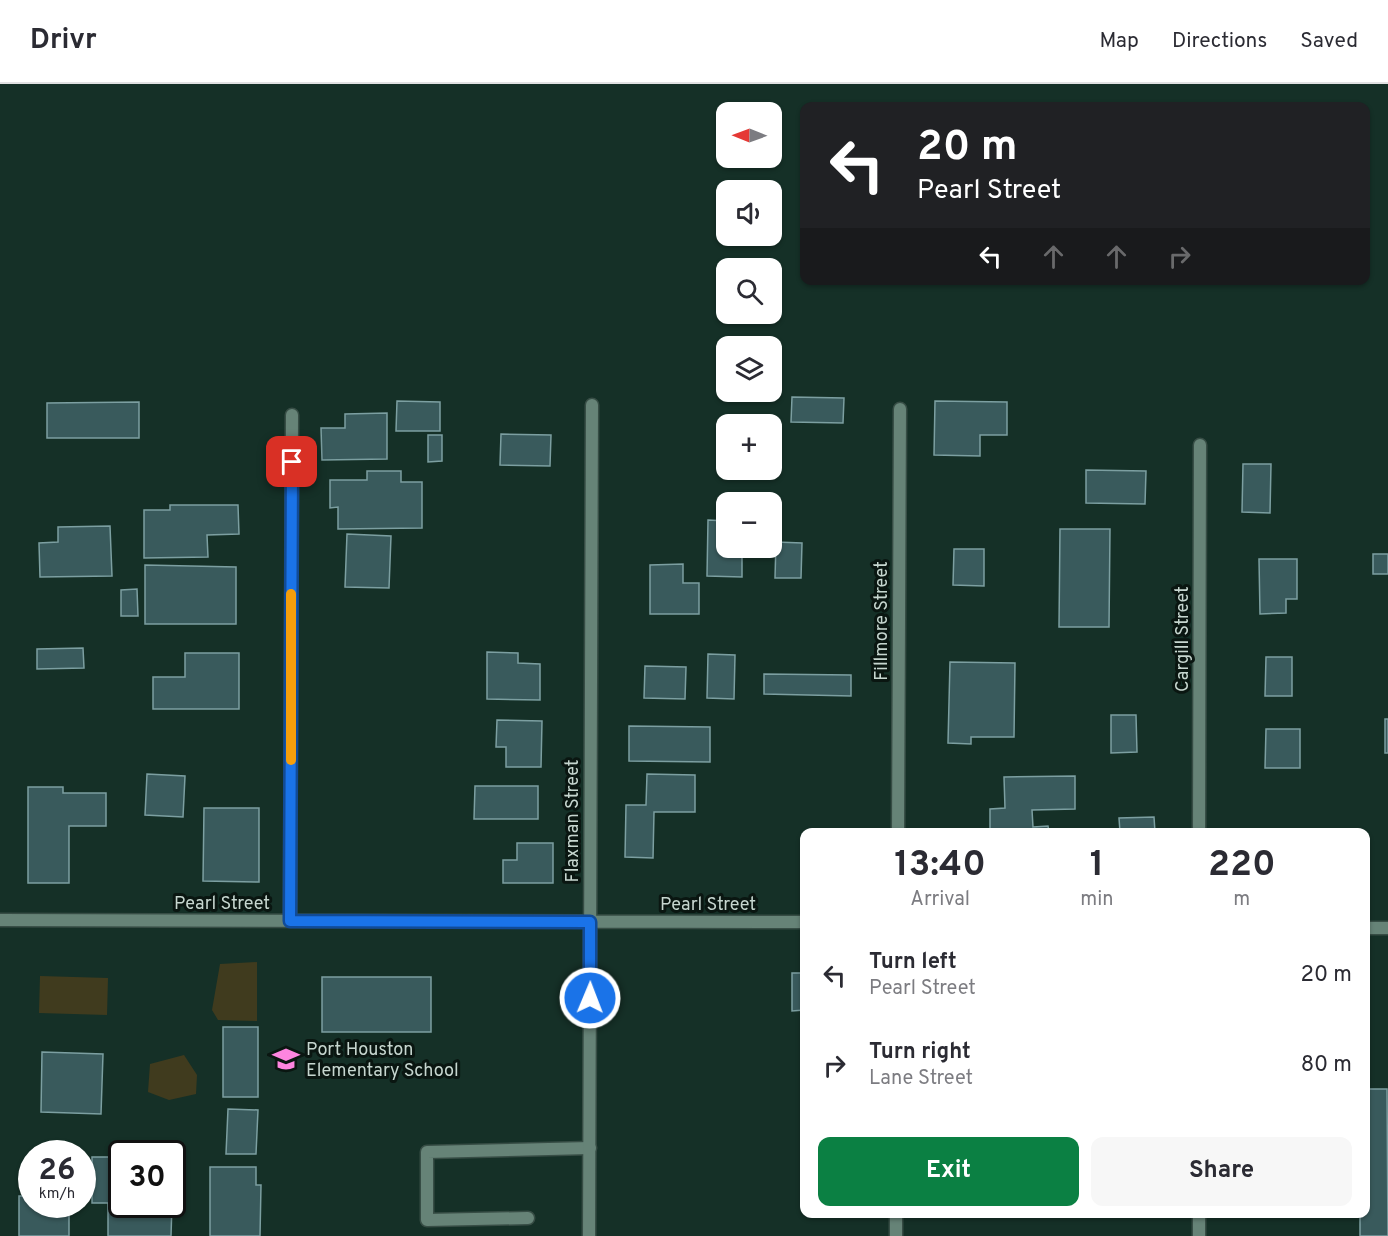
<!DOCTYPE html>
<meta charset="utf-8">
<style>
body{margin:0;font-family:Overpass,sans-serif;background:#f7f7f7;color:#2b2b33;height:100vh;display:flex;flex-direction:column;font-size:22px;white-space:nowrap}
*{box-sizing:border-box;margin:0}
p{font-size:20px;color:#7c7c81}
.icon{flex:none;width:33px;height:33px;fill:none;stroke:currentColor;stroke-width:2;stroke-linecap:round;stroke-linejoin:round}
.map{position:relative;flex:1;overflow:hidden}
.drawer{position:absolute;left:800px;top:744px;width:570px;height:390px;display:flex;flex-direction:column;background:#fff;border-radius:12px;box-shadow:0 2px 4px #0004}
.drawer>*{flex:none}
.banner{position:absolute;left:800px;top:18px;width:570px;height:183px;border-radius:12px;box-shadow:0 2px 4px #0004;background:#202124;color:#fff;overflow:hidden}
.needle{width:39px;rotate:271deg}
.fabs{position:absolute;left:716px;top:18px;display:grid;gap:12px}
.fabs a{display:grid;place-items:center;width:66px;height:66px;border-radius:12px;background:#fff;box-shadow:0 2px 4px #0004;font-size:30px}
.speed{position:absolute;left:18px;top:1056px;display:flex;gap:12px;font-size:30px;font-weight:700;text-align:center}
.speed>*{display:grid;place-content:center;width:78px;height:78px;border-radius:50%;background:#fff;box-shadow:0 2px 4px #0004;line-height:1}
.speed small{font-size:15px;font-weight:400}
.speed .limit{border:3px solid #111;border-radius:9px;background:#fff;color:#111}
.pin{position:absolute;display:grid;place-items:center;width:51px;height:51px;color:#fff;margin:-26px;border-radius:12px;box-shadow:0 3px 9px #0006}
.me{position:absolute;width:66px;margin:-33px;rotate:1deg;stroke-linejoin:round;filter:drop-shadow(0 0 4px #0008)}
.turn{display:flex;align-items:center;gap:21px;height:126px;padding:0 18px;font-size:27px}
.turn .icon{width:78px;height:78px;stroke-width:2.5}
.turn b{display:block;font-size:42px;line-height:51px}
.lanes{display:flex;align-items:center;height:57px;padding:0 18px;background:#0003;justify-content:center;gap:30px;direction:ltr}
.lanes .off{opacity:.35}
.eta{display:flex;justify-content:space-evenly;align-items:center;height:102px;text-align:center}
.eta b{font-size:36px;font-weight:700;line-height:42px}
.primary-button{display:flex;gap:12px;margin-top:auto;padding:12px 18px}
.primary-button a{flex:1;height:69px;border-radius:12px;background:#0b8043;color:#fff;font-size:24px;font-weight:700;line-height:69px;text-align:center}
.primary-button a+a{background:#f7f7f7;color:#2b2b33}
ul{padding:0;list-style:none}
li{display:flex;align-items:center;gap:18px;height:90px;padding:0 18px}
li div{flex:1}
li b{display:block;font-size:22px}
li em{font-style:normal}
header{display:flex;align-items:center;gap:36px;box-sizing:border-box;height:84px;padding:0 30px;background:#fff;border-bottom:2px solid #e1e1e2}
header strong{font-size:28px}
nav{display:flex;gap:33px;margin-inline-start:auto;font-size:21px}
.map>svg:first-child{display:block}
</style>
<header>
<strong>Drivr</strong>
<nav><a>Map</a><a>Directions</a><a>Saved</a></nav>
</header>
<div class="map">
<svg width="1388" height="1152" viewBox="0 0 1388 1152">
<rect width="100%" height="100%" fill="#153027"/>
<!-- green -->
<path fill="#403b1e" d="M257 878V937L218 936 212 926 220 880Z
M40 892 108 894 107 931 39 929Z
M184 971 197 991 196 1010 169 1016 148 1008 150 980Z"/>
<!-- building -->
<path fill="#395a5c" stroke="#7c9fa1" stroke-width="1.5" d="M792 313 844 314 843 339 791 338Z
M397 317 440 318V347H396Z
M935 317 1007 318V351H980V372L934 371Z
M139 318V354H47V319Z
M387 329V375L322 376 321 344H345V330Z
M501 350 551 351 550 382 500 381Z
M428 351H442V377L428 378Z
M1243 380H1271L1270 429 1242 428Z
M1086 386 1146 387 1145 420 1086 419Z
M367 387H401V398H422V444L338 445V423L330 424V396H367Z
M170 421H238L239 450 207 451 208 473 144 474V426H170Z
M708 436 726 437V464H742V493L707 492Z
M110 442 112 492 40 493 39 459 58 458V443Z
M1060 445H1110L1109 543H1059Z
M347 450 391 452 389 504 345 503Z
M776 458 802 459 801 494H775Z
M954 465H984V502L953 501Z
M1373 470H1388V490H1373Z
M1259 475H1297V515H1286V529L1260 530Z
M683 480V499H699V530H650V481Z
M145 481 236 483V540H145Z
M137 505 138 532H121V506Z
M83 564 84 584 37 585V565Z
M487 568 518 569V579L540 580V616L487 615Z
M185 569H239V625H153V593H185Z
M708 570 735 571 734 615 707 614Z
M1266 573H1292V612H1265Z
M950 578 1015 579 1014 653H971V660L948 659Z
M645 582 686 583 685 615 644 614Z
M764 590 851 591V612L764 610Z
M1111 631H1136L1137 668 1111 669Z
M1385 635H1388V669H1385Z
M497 636 542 637 541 683H506V663H496Z
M629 642 710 643V678L629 677Z
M1266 645H1300V684H1265Z
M147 690 185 692 183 733 145 731Z
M647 690 695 691V728H654L653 774 625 773 626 721H646Z
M1075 692V725L1032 726 1033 743 1048 742 1049 748H990V725L1005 724 1004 693Z
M475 702H538V735H474Z
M28 703H63V709H106V742H69V799H28Z
M204 724H259V798L203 797Z
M1154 733 1155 748H1120L1119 734Z
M517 759H553V799H503V776H517Z
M792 889H804V926L792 927Z
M322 893H431V948H322Z
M223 943H258V1013H223Z
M42 968 103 970 101 1030 41 1028Z
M1365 1005H1387L1388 1152H1360V1130H1365Z
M228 1025 258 1026 256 1070H226Z
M92 1073H122V1120H172L171 1152H108V1119H92Z
M210 1083H256V1101H261L260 1152H210Z
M19 1112H32V1120H69V1152H19Z"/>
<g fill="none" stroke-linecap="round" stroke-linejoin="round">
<defs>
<path id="lane" d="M528 1134 427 1136V1068L590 1064"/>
<path id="street" d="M898 748 900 325
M1199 748 1200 361
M0 836 804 838
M290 837 292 331
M1365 844H1388
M589 1152 592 321
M896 1152V1130
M1199 1152V1130"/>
</defs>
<!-- lane casing -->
<use href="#lane" stroke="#374d45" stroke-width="15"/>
<!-- street casing -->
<use href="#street" stroke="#374d45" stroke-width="15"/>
<!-- lane -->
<use href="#lane" stroke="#668377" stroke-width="12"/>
<!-- street -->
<use href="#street" stroke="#668377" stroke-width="12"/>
</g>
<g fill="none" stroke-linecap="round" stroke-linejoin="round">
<defs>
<path id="route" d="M292 378 290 837 590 838V914"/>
</defs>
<!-- route casing -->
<use href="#route" stroke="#114b97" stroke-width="15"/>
<!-- route -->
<use href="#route" stroke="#1a73e8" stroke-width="10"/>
<!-- slow -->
<path stroke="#f59e0b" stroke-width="10" d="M291 676V510"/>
</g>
<!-- icons -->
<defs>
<symbol id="school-bare" viewBox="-9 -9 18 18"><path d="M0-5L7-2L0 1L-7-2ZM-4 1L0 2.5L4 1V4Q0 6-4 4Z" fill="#fe85e0" stroke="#0a1611" stroke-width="2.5" paint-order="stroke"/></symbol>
</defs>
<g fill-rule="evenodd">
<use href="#school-bare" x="267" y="956" width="38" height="38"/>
</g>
<g text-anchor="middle" stroke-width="6" stroke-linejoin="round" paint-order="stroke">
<!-- street labels -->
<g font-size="18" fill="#c6d6cf" stroke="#0a1611">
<text transform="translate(881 537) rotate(-90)" y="6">Fillmore Street</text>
<text transform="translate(1182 555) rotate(-90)" y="6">Cargill Street</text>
<text transform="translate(572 737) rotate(-90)" y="6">Flaxman Street</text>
<text x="222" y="825">Pearl Street</text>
<text x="708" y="826">Pearl Street</text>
</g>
<!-- poi labels -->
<g font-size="18" fill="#c6d6cf" stroke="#0a1611" text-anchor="start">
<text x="306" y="971">Port Houston<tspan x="306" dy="21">Elementary School</tspan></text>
</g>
</g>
</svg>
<div class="fabs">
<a><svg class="needle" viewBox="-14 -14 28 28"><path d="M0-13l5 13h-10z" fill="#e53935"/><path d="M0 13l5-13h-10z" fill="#7c7c81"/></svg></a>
<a><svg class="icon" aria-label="sound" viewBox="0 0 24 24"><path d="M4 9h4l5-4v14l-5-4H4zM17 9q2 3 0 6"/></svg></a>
<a><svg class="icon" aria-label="search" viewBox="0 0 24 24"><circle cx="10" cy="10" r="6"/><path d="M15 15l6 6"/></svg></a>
<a><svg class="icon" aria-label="layers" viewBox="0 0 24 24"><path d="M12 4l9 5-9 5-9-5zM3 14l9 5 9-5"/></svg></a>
<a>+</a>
<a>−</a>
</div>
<div class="speed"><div>26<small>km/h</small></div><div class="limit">30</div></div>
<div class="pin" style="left:292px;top:378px;background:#d93025"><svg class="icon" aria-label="arrive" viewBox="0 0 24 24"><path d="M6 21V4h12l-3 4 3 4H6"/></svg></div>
<svg class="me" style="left:590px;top:914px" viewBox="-20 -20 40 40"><circle r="17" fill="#1a73e8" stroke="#fff" stroke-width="3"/><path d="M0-11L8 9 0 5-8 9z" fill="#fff"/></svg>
<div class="banner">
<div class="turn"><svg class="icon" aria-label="left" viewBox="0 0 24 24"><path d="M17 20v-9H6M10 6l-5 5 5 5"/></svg><div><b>20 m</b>Pearl Street</div></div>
<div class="lanes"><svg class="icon" aria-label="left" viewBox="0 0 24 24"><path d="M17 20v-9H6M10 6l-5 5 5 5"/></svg><svg class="icon off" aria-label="ahead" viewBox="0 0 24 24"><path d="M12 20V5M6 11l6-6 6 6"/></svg><svg class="icon off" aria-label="ahead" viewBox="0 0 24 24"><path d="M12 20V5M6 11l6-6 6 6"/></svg><svg class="icon off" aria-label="right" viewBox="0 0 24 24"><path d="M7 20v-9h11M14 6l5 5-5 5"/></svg></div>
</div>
<section class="drawer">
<div class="eta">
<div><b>13:40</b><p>Arrival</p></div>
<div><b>1</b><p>min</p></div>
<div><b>220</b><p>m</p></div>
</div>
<ul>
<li><svg class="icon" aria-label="left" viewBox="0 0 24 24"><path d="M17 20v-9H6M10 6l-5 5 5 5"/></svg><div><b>Turn left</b><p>Pearl Street</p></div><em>20 m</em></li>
<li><svg class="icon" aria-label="right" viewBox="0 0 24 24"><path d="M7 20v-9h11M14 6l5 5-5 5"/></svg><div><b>Turn right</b><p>Lane Street</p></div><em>80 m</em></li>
</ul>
<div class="primary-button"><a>Exit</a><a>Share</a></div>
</section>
</div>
